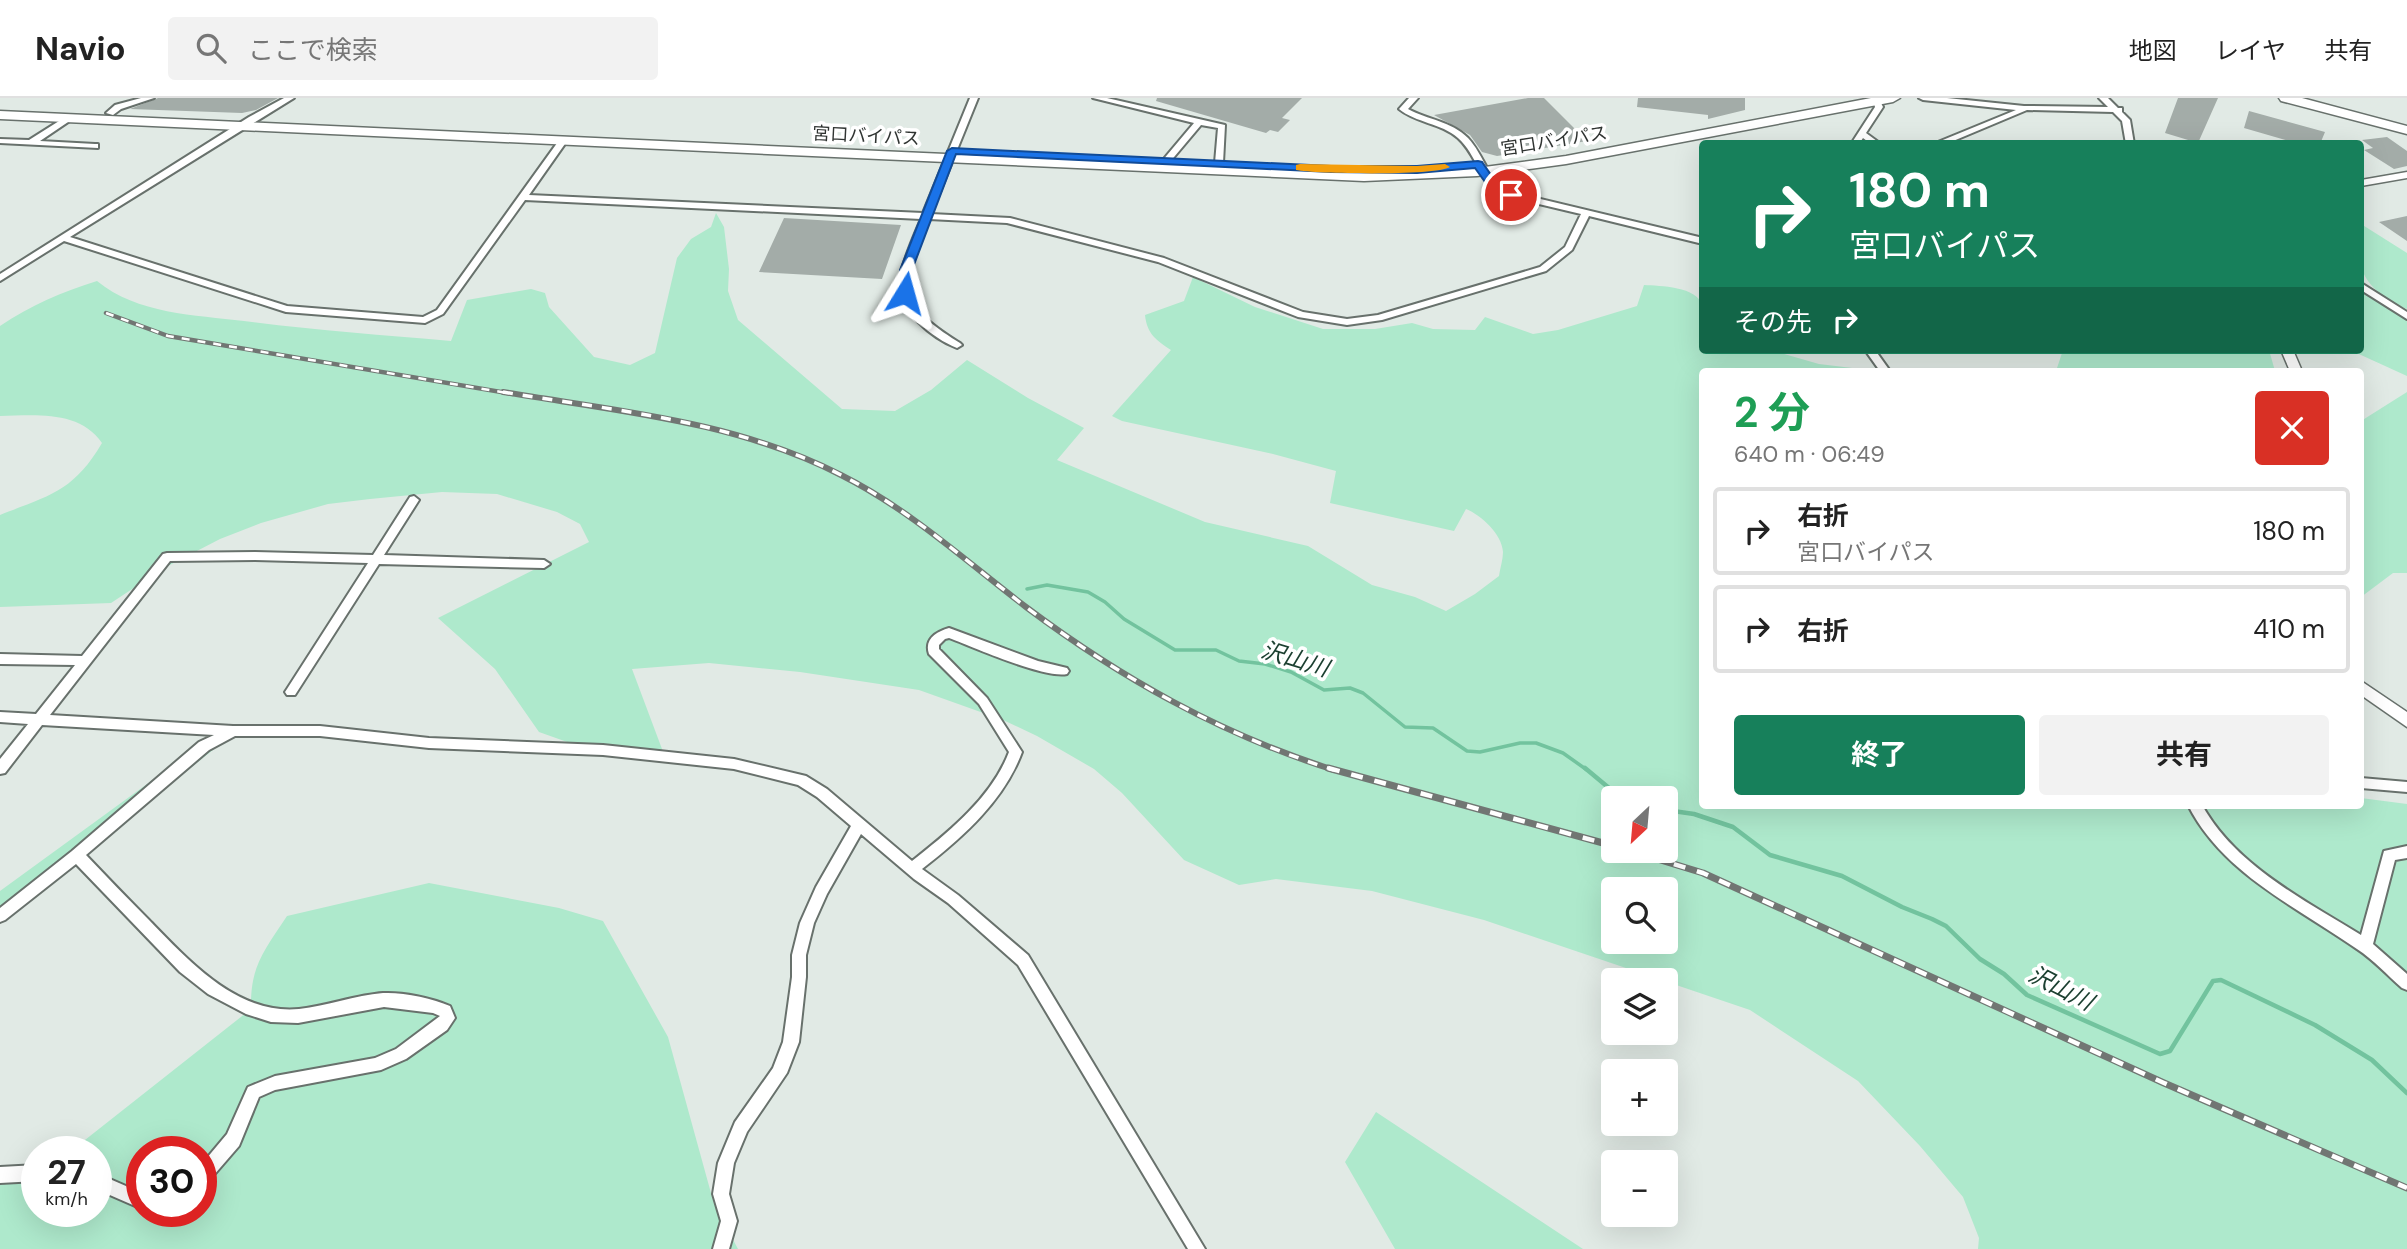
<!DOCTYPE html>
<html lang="ja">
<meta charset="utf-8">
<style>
body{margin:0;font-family:"DM Sans","Noto Sans JP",sans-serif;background:#f2f2f2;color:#222;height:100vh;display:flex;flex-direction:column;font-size:26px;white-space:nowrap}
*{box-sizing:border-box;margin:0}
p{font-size:23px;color:#767676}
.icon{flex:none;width:38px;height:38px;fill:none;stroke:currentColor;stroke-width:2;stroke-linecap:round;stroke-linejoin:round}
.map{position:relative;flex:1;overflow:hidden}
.side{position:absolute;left:1699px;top:270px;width:665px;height:441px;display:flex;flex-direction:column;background:#fff;border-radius:7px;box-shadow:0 7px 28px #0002}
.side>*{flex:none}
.top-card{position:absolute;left:1699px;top:42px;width:665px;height:214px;border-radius:7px;box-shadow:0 7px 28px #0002;background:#17805b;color:#fff;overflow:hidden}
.needle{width:46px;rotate:206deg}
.tools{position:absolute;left:1601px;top:688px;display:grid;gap:14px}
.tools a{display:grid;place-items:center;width:77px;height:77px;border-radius:7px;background:#fff;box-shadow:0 7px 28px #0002;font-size:35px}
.speed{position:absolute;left:21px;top:1038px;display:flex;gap:14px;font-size:35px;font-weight:700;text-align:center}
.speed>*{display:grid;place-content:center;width:91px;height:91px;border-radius:50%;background:#fff;box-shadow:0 7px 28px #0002;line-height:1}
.speed small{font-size:18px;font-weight:400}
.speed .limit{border:10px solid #d22;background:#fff;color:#111}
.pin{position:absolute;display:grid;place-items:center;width:60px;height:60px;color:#fff;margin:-30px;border:4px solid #fff;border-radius:50%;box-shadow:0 2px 7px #0007}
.me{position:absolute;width:77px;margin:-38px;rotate:8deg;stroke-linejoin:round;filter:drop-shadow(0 0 5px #0008)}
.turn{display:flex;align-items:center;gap:24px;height:147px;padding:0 35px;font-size:32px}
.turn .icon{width:91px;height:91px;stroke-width:2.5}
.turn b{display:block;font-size:49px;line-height:60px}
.then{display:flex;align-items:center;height:66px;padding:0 35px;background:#0003;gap:14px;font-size:26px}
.round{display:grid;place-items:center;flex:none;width:74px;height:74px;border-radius:7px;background:#f2f2f2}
.head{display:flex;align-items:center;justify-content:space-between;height:119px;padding:0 35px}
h1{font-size:42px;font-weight:700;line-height:52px;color:#1e9e55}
.primary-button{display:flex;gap:14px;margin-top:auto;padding:14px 35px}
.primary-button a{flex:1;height:80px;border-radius:7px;background:#17805b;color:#fff;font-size:28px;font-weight:700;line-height:80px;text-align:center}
.primary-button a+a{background:#f2f2f2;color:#222}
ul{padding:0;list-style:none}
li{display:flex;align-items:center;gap:21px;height:88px;margin:0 14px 10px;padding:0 21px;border:4px solid #e0e0e0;border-radius:7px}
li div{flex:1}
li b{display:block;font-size:26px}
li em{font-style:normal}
header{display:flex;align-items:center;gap:42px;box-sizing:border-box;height:98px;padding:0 35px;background:#fff;border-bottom:2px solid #e0e0e0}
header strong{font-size:33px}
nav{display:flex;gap:38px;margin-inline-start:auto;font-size:24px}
.search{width:490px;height:63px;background:#f2f2f2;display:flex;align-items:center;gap:18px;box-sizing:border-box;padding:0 24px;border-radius:7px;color:#767676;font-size:26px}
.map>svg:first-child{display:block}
</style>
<header>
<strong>Navio</strong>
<div class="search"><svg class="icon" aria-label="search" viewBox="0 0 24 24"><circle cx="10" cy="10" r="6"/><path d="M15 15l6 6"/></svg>ここで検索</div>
<nav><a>地図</a><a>レイヤ</a><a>共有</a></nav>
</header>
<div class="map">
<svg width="2407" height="1151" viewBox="0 0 2407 1151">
<rect width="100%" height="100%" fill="#e1eae5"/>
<!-- green -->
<path fill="#aee9cc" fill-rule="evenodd" d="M716 115 724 129 729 171 728 193 738 222 842 311 895 313 931 292 967 262 1028 300 1084 330 1057 362 1205 424 1308 448 1372 487 1415 499 1446 513 1475 496 1499 478C1500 470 1503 462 1503 454 1502 436 1481 417 1466 411L1454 433 1330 405 1336 373 1273 356 1122 323 1112 318 1171 252C1156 242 1147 236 1145 217L1184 203 1193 179 1255 209 1323 231H1375L1412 225 1433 231 1475 232 1485 219 1533 236 1558 232 1637 208 1644 187C1660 188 1697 188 1703 208 1706 221 1703 239 1703 252H1770L1819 266 1877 273H1703V707H2361V700L2407 706V1151H1978L1979 1140 1963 1099 1920 1048 1858 983 1750 912 1484 822 1372 793 1276 781 1239 787 1184 762 1122 695 1094 671 1037 638 1003 622 919 592 800 574 709 565 632 571 665 659 601 656 539 634 495 571 438 520 589 444 580 426 557 414 497 396 442 394 370 401 328 406 261 425 220 441 164 470 111 505 0 509V417C50 397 73 394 102 345 80 312 35 317 0 318V228C31 207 62 194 97 183 137 216 195 217 244 223 312 232 381 237 451 243L467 202 531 191 545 195 549 209 594 259 630 267 655 255 677 160 691 141 711 129ZM1614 700H1666V752H1614ZM1614 791H1666V844H1614Z
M2361 126 2407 155V211C2389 204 2368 190 2362 171 2357 158 2361 139 2361 126Z
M2361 190 2407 222V278L2350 252H2361Z
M2063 252H2269L2275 273H2056Z
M2407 294V475H2393L2361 499V323Z
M213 638 228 640 0 822V793Z
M429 785 559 810 603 823 668 939 714 1106 738 1151H0V1072L37 1074V1113H96V1054L71 1053 251 911C250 868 264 853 287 818ZM142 1054H201V1113H142Z
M1376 1014 1583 1151H1395L1345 1064Z"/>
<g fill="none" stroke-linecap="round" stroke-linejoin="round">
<!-- stream-far1 -->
<path stroke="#72c39e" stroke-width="3.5" d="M1027 491 1047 487 1088 494 1105 504 1124 521 1175 552H1216L1239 563 1265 566 1291 574 1324 592 1350 590 1363 595 1405 629 1433 630 1467 653 1480 654 1520 645H1536L1563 655 1587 672"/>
<!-- stream -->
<path stroke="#72c39e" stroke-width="4.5" d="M1585 670 1621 700
M1666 712 1694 716 1733 729 1770 757 1842 778 1902 809 1932 821 1946 828 1980 861 2004 876 2027 897 2160 956 2170 953 2213 883 2221 882 2315 927 2372 962 2407 995"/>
</g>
<!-- building -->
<path fill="#a3aca8" d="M158 0H278L256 12 242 15 130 11Z
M1157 0H1302L1282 20 1290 22 1278 34 1270 32 1266 35 1156 3Z
M1528 0H1544L1587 43 1497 58 1482 54 1470 37 1434 17Z
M1638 0H1745V12L1708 21V17L1637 9Z
M2178 0H2218L2198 45 2165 35Z
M2249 13 2325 34 2320 46H2299L2244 30Z
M2387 39 2407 53V68L2394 71 2364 52 2373 50 2362 42Z
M2407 118V143L2379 124Z
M784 120 901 127 882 181 759 174Z"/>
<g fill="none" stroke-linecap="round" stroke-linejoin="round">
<defs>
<path id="minor" d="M141 0H154L121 11 113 17 106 15 115 7Z
M284 0H294L70 139 287 208 423 219 437 212 560 41 567 43 529 97 923 115 970 0H978L931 116 1010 120 1164 160 1303 214 1347 221 1378 217 1540 169 1565 149 1581 116 1501 97C1479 83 1477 57 1458 40 1441 25 1416 25 1399 11L1409 0H1418L1408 11C1428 22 1451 23 1468 40 1484 57 1487 80 1507 93L1703 140V146L1589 118 1572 152 1546 173 1382 222 1347 227 1298 219 1158 164 1007 125 929 121C923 139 913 160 909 179 903 210 938 231 960 245L962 247 957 250C932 240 898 213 900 183 900 168 915 136 921 121L525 102 443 216 425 225 286 214 64 143 0 183V176L249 19Z
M1093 0H1107L1225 27 1223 65 1219 68 1215 65 1218 30 1201 27 1169 65 1166 66 1162 63 1194 25Z
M1919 0H1947L2024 8 2108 9 2099 0H2108L2118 10H2122V14L2130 22 2134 46H2126L2122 23 2113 14 2027 12 1946 46H1933L2016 12 1923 2Z
M1873 1H1879L1883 9 1866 35 1881 46H1871L1863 40 1859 46H1851L1875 9Z
M67 18 74 20 40 43 95 46H98V50L0 45V41L29 42Z
M2361 185 2407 214V221L2361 192Z
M1865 252H1875L1890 273H1880Z
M414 398 419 402 384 457 544 462 550 466 544 470 379 466 295 597H287L285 594 287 591 368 465 255 462 170 463 50 617 233 628H320L429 640 603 647 734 661 806 678 827 691 912 763C949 734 992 699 1009 654L979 606 929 556C924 541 936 534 949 530L1038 563 1067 570 1069 573 1067 576C1045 581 973 549 949 540L945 541 939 547V551L987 600 1022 654C1004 703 962 740 922 771L958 797 1028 857 1205 1151H1188L1018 867 948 805 914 781 861 736 827 796 814 825 806 857V879L799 944 787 975 747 1034 734 1065 729 1096 737 1123 729 1151H713L721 1123 713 1096 718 1065 735 1024 773 970 783 944 792 879V857L800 825 816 789 851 728 817 699 798 687 734 671 603 657 429 650 320 638H235L209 652 86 757C107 779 128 801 149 822 189 863 237 917 299 911 327 908 355 897 383 895 403 894 432 900 450 908L455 920 447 932 406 961 381 972 275 992 259 999 239 1048 207 1085 201 1087V1067L227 1036 248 989 275 978 375 960 396 951 440 918 433 915 384 909 298 925 271 924 246 916 208 896 180 874 76 766 5 822 0 824V810L72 753 199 644 214 637 42 627 5 675 0 676V661L28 626 0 624V614L36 616 75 567 0 566V556L82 558 163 456 167 455 255 454 373 457 410 399Z
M2361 680 2407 684V694L2361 690Z
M2188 707H2202C2235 767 2304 802 2361 837L2384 753 2407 748V760L2395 762 2373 846 2407 876V892L2402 890C2387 877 2374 862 2357 851 2297 809 2223 776 2188 707Z
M37 1067V1083L0 1085V1069Z
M96 1075 142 1095V1111L96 1091Z
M156 1113H178L176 1119 170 1121 158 1119Z"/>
<path id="tertiary" d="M2407 74V80L2361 88V82Z
M2281 252H2293L2302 273H2290Z
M2361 583 2407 614V629L2361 597Z"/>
<path id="trunk" d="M1871 0H1900L1893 4 1566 66 1477 78 1364 83 0 21V13L1364 75 1477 70 1566 58Z
M2279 0H2302L2407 28V36L2281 3Z"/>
</defs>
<!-- minor casing -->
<use href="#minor" stroke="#68716c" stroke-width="4"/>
<!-- tertiary casing -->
<use href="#tertiary" stroke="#68716c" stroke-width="3"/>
<!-- trunk casing -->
<use href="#trunk" stroke="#68716c" stroke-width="3"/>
<!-- minor -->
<use href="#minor" fill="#fff" fill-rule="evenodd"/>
<!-- tertiary -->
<use href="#tertiary" fill="#fff" fill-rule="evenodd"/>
<!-- trunk -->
<use href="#trunk" fill="#fff" fill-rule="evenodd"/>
<defs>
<path id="rail-far2" d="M106 215 168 238 513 296"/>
<path id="rail-far1" d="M503 294C617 313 736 323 841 377 909 411 966 463 1026 509 1121 580 1220 636 1334 672"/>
<path id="rail" d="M1328 670 1614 748
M1628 752 1703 775 2164 985 2407 1090"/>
</defs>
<!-- rail-far2 casing -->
<use href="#rail-far2" stroke="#717673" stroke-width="4.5"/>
<!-- rail-far1 casing -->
<use href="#rail-far1" stroke="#717673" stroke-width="6"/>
<!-- rail casing -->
<use href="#rail" stroke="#717673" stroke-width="7"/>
<!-- rail-far2 -->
<use href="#rail-far2" stroke="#fff" stroke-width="2.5" stroke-dasharray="8" stroke-linecap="butt"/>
<!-- rail-far1 -->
<use href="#rail-far1" stroke="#fff" stroke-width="3.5" stroke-dasharray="10" stroke-linecap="butt"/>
<!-- rail -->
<use href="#rail" stroke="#fff" stroke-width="4.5" stroke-dasharray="12" stroke-linecap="butt"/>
</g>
<!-- route -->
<path fill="#1a73e8" stroke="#114b97" stroke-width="2" d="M952 50 1331 68H1417L1478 63 1482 64 1498 87 1517 97 1511 100 1490 91 1475 70 1417 75 1331 74 956 56 912 172V195L901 197 900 172 947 53Z"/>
<!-- slow -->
<path fill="#f59e0b" d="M1300 66 1417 68 1445 66 1450 69C1437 78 1317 76 1296 72V67Z"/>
<g text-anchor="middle" stroke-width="7" stroke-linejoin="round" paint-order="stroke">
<!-- far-street labels -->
<g font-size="18" fill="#303432" stroke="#fff">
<text transform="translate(866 38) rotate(3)" y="6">宮口バイパス</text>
<text transform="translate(1554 43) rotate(-9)" y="6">宮口バイパス</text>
</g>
<!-- water labels -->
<g font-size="23" font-style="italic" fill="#1c4031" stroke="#fff">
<text transform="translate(1295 561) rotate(17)" y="8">沢山川</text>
<text transform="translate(2061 890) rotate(27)" y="8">沢山川</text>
</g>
</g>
</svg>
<div class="tools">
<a><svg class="needle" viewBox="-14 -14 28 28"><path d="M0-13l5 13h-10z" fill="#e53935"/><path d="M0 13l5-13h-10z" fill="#767676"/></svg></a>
<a><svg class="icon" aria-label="search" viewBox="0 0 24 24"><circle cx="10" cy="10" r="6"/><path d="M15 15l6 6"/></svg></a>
<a><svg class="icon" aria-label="layers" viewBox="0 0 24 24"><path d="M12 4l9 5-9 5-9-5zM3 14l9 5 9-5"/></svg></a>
<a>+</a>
<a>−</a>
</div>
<div class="speed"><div>27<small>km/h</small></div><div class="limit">30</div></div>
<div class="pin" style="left:1511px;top:97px;background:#d93025"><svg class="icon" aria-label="arrive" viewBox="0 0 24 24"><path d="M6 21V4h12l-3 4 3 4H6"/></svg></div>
<svg class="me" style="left:905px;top:195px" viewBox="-20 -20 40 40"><path d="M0-17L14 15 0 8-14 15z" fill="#1a73e8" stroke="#fff" stroke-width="4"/></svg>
<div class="top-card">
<div class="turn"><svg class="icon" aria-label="right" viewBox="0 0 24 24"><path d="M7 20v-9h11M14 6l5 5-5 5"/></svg><div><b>180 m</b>宮口バイパス</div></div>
<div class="then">その先<svg class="icon" aria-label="right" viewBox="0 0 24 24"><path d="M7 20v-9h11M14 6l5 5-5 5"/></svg></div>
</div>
<section class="side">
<div class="head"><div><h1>2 分</h1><p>640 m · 06:49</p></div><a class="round" style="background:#d93025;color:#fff"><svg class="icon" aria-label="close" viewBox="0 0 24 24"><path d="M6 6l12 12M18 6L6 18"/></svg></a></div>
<ul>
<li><svg class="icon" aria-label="right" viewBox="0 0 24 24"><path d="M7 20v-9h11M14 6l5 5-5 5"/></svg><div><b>右折</b><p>宮口バイパス</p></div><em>180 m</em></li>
<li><svg class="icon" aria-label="right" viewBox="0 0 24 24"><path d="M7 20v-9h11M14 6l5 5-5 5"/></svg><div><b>右折</b></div><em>410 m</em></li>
</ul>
<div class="primary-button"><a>終了</a><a>共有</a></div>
</section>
</div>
